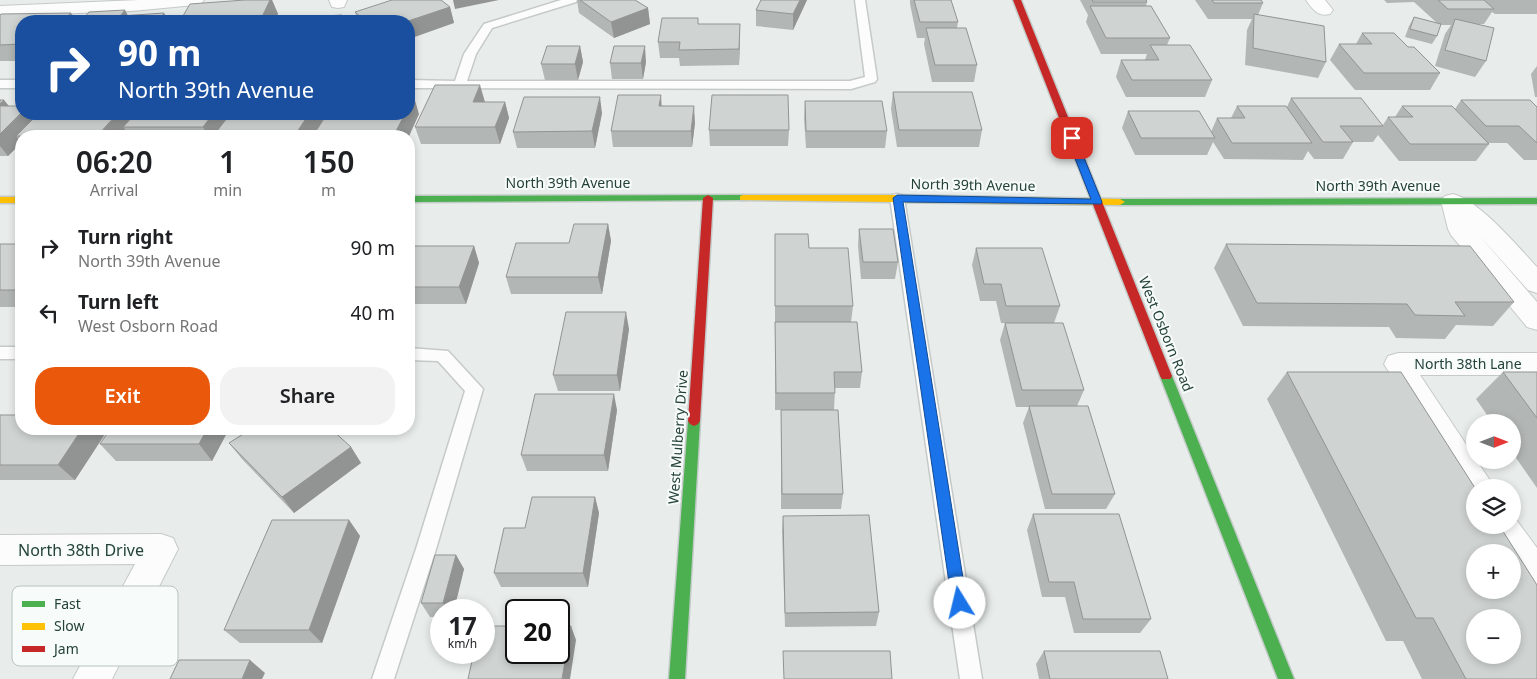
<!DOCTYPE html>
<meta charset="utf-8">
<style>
body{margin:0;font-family:"Noto Sans",sans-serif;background:#f2f2f2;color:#202124;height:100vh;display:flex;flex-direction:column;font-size:19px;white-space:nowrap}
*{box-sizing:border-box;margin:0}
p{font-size:16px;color:#757577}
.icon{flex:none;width:28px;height:28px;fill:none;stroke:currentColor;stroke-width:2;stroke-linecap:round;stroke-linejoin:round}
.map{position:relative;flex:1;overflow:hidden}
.side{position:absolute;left:15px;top:130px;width:400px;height:305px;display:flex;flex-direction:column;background:#fff;border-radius:20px;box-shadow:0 2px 8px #0003}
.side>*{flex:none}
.top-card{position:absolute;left:15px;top:15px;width:400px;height:105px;border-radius:20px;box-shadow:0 2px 8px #0003;background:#1a4fa0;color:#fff;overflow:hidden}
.needle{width:32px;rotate:90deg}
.tools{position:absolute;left:1466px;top:414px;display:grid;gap:10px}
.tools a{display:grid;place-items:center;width:55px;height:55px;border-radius:50%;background:#fff;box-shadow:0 2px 8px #0003;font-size:25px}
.speed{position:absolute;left:430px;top:599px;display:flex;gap:10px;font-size:25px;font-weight:700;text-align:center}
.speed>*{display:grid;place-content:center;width:65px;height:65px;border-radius:50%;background:#fff;box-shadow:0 2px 8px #0003;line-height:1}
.speed small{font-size:12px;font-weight:400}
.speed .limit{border:2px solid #111;border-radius:8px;background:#fff;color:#111}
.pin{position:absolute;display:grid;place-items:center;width:42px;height:42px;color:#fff;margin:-21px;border-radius:10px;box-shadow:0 2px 8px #0006}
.me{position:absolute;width:55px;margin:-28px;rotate:351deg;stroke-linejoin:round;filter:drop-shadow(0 0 4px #0008)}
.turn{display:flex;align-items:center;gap:18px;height:105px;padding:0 20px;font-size:22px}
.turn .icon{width:65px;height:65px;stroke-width:2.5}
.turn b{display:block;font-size:35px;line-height:42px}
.eta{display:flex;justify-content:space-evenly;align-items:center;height:85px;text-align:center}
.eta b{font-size:30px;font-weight:600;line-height:35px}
.cta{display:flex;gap:10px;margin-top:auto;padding:10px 20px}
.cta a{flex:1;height:58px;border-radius:20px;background:#ea580c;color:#fff;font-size:20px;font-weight:600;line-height:58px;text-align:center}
.cta a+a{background:#f2f2f2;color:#202124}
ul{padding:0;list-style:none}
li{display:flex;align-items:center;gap:15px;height:65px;padding:0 20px}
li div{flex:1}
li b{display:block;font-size:19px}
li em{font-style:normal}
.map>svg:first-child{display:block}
</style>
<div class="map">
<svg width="1537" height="679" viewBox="0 0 1537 679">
<rect width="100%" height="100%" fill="#e8edeb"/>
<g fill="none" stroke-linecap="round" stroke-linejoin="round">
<defs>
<path id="lane" d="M561 0H577L576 2 492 28 476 54 467 81H850L865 77 855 0H865L877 79 875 82 851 89 409 88V80L455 81 464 54 484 24Z
M0 80H21V88H0Z
M897 194 902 195 904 198 982 679H960L890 198 892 195Z
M0 347H21V359H0Z
M409 348 448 351 483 389 436 549 394 679H372L416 549 465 391 438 361 409 360Z"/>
<path id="street" d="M139 0H204L201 4 195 5 132 11 0 16V6Z
M329 0H347L344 7 338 8 332 7Z
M1306 0H1325L1333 10 1330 14C1318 17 1313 10 1306 0Z
M1453 194C1480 201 1518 247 1537 267V293L1528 290 1478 234 1537 302V330L1527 327 1451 235 1448 229 1441 201 1445 196Z
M1398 353H1537V375H1420L1495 488H1475V500L1468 498 1384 364 1388 356Z
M1512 514 1537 548V594C1517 586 1512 573 1512 552H1502L1487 525H1512Z
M161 534 173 538 178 549 112 679H73L135 564 0 565V535Z"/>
<path id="fast" d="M743 195 746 196V200L409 202V196Z
M1537 198V204L1120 205 1115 202 1120 199Z
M1166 371 1170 373 1172 376 1294 679H1278L1160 376 1162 373Z
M694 416 698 418 700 421 685 679H669L688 421 690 418Z"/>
<path id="slow" d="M743 195H897L1120 199 1125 202 1120 205 740 200V196Z
M0 197H21V203H0Z"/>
<path id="jam" d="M1013 0H1021L1172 376 1170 379H1162L1160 376Z
M708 195 713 198 700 421 698 424 694 426 690 424 688 421 703 198Z"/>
</defs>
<!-- lane casing -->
<use href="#lane" stroke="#c5cac8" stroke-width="3"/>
<!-- street casing -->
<use href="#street" stroke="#c5cac8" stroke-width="2"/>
<!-- fast casing -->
<use href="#fast" stroke="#c3cbc8" stroke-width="3"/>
<!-- slow casing -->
<use href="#slow" stroke="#c3cbc8" stroke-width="3"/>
<!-- jam casing -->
<use href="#jam" stroke="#c3cbc8" stroke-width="3"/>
<!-- lane -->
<use href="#lane" fill="#fcfcfc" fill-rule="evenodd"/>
<!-- street -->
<use href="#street" fill="#fcfcfc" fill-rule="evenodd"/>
<!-- fast -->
<use href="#fast" fill="#4caf50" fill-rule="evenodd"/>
<!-- slow -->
<use href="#slow" fill="#ffc107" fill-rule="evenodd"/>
<!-- jam -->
<use href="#jam" fill="#c62828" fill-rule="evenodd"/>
</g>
<!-- wall -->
<path fill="#b2b6b5" d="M245 0H272L278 14 276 19 342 15 344 21H180Z
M577 0H635L648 8 650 24 614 38 579 13Z
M761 0H807L793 30 756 26V10Z
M910 0H951L958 22 957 28 977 65 974 82H932L924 44 925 38H917L910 4Z
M1080 0H1146L1147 2 1146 6 1170 38 1167 45 1212 80 1205 97H1126L1116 77 1121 60H1145L1147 54H1101L1086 22 1088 15Z
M1195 0H1261L1263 3 1258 15 1326 62 1318 78 1245 65 1247 30 1252 19H1208Z
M1384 0H1537V14H1495L1492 12 1484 24H1479L1486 61 1475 77 1435 66 1445 34 1451 25H1440L1437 36 1432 44 1405 37 1409 26 1414 17 1437 23 1414 2 1387 3Z
M450 7 454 23 409 21H358L355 12Z
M0 15 21 21V61H0Z
M698 24H740L739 65 680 66 679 58H660L658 42Z
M1362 33 1408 47 1440 73 1430 90H1355L1330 60 1339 44H1356Z
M580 46 583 62 578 80H545L541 64Z
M646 62 643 79H612L610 63Z
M1537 66V97H1535L1531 74Z
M893 92 982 130 979 147H897L891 109Z
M1291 98 1383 125 1388 117H1395L1402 106 1455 109 1461 100 1537 107V160H1524L1507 143H1488L1489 144 1476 161H1399L1378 135 1373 142H1353L1343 159H1314L1308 151 1303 160 1224 159 1213 142 1207 155H1135L1122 128 1128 111 1211 132 1217 118H1231L1237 106 1287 107Z
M0 100H4L9 106 36 116 132 117 135 114H229V115L419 114 409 136H318L316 132 313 136H130L127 132 123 136H21V143L8 156H0Z
M805 101 887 131 885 148H806L804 118Z
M485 102H505L509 118 500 144H421L415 127Z
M662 106 695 123 692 147H613L611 131Z
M602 113 595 148H517L513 132Z
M709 130H789L788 146H710Z
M608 224 611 241 602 294H511L506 277 569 243Z
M859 229 898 262 895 279H861L858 246Z
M775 234 809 248 853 306 851 322 862 372 860 388H835L834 410H775Z
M0 244H21V307H0Z
M1226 244 1514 302 1493 326 1456 325 1445 339 1396 338 1389 327 1243 326 1214 268Z
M474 246 479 263 466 304H409V256Z
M976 248 1060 306 1054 323H1001L996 301H980L972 265Z
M1005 323 1084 390 1077 406 1115 494 1106 509H1045L1023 423 1029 407H1016L1000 340Z
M629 329 620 391H558L553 375Z
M1287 372 1537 679H1422L1403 641H1386L1267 399Z
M1503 372H1537V488L1512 452V422H1492L1476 399Z
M617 410 608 471H527L521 455Z
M781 410 843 494 841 509H781Z
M0 415 21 429H104L107 431 75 480H0Z
M229 429 212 461H116L100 444Z
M229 443 351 447 361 463 294 513 242 459Z
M595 497 599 513 588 587H501L494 573 525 528Z
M1033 514 1151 619 1140 633H1074L1065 597H1042L1027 530Z
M783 516 879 612 876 626 785 627 782 531Z
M349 520 360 536 322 643H240L224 630Z
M456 555 464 569 454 610H441V617H430L421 603Z
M1044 651 1168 679H1039L1036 664Z"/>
<!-- shaded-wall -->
<path fill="#919493" d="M270 0H272L278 14 275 21H264L262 17Z
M453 0H499L455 9Z
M800 0H807L793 30V14Z
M450 7 454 23 409 39V21Z
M648 8 650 24 614 38 611 22Z
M125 10 131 21 120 16Z
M71 13 77 21H62Z
M164 13 169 21H159Z
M342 15 344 21H339Z
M740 24V39L739 65V49Z
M580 46 583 62 578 80 575 64Z
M645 46 646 62 643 79 641 63Z
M480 85 485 102H473Z
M661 95 662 112 659 106Z
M414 97 419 114 409 136H398L396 131 405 114H409V107Z
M600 97 602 113 595 148 592 131Z
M4 100 17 117 0 109V104Z
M505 102 509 118 500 144 495 127Z
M694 106 695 123 692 147 691 131Z
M21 114H34L41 123 16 136 21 143 8 156 0 146V134Z
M117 114H130L135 122 123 127 127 132 123 136H98Z
M213 114H229L231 118 214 135 215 136H208L203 127Z
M309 114H326L313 136H296L295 135Z
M608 224 611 241 602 294 598 277Z
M474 246 479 263 466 304 459 287Z
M626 312 629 329 620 391 617 375Z
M614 394 617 410 608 471 604 455Z
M82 429H104L107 431 75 480 58 465Z
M207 429H229L212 461 199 444Z
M351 447 361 463 294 513 282 497Z
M595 497 599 513 588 587 583 573Z
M349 520 360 536 322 643 309 630Z
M456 555 464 569 454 610H447L443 603Z
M571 626 576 640 570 679H562Z
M250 660 265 673 262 679H242Z"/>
<!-- building -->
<path fill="#cfd4d2" stroke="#919493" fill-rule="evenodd" d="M245 0H270L262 17 239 18 238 21H180L190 4Z
M392 0H441L450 7 408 21H365L355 12Z
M580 0H635L648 8 611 22Z
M761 0H800L793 14 756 10Z
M914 0H951L958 22H920Z
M1092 0H1146L1147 2H1093Z
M1212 0H1261L1263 3H1214Z
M1438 0H1484L1494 9H1448Z
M1090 6H1151L1170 38H1106Z
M125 10 120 16 164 13 159 21H81L89 12Z
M71 13 62 21H21V44L0 45V15L1 14Z
M1254 14 1324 26 1326 62 1253 48Z
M342 15 339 21H270L272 19Z
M1414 17 1441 24 1437 36 1410 29Z
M662 18H698V24H740L739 49 679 50 680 42H658Z
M1455 19 1494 28 1486 61 1445 50Z
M926 28H966L977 65H935Z
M1362 33H1394L1408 47H1414L1440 73H1364L1339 44H1372Z
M1150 45H1190L1212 80H1132L1121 60H1159Z
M547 46H580L575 64H541Z
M614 46H645L641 63H610Z
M435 85H480L473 102H505L495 127H415Z
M893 92H972L982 130H899Z
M618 95H661L659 106H694L691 131H611Z
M712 95H788L789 130H709Z
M409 97H414L409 107Z
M524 97H600L592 131 513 132Z
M1291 98H1361L1383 126H1340L1353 142H1323Z
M0 100H4L0 104Z
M1461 100H1530L1537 107V143L1519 126H1486Z
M805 101H882L887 131H806Z
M0 106H21V113L0 134Z
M1237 106H1286L1312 143H1232L1217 118H1245Z
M1402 106H1452L1489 144H1410L1388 117H1413Z
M1128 111H1199L1215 138H1141Z
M38 114H117L97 136H16Z
M135 114H213L203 127H123Z
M230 114H309L295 135H214Z
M327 114H405L396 131H316Z
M574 224H608L598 277H506L516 243H569Z
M859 229H893L898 262H863Z
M775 234H808L809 248H848L853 306H775Z
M0 244H21V290H0Z
M1226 244 1470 246 1514 302H1455L1465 316 1415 315 1407 304 1257 303Z
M413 246H474L459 287H409V256Z
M976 248H1042L1060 306H1006L1001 284H984Z
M566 312H626L617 375H553Z
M775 322H857L862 372H834L835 393H776Z
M1005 323H1063L1084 390H1022Z
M1287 372H1401L1475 488V525H1499L1537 585V679H1466L1433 618H1416ZM1475 552H1512V590H1475ZM1475 618H1512V655H1475Z
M1503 372H1537V418Z
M535 394H614L604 455H521Z
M1029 406H1088L1115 494H1052Z
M781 410H838L843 494H782Z
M0 415H21V429H82L58 465H0Z
M110 429H207L199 444H100Z
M251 429H331L351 447 282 497 229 443Z
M532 497H595L583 573H494L504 528H525Z
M1033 514H1119L1151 619H1083L1074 582H1049Z
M869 515 879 612 785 613 783 516Z
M272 520H349L309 630H224Z
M435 555H456L443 603H421Z
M484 626H516V652H559V626H571L562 679H468L474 652H484Z
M783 651H890L892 679H784Z
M1044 651H1160L1168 679H1050Z
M179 660H250L242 679H170Z"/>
<!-- route -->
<path fill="#1a73e8" stroke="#114b97" d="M1069 136H1075L1076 138 1102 202 1101 204 903 202 967 603 965 608 960 610 954 608 952 603 893 198 897 195 1091 199 1067 138Z"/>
<g text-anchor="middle" stroke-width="4" stroke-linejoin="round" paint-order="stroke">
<!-- street labels -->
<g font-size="14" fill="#24423a" stroke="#f7fbf9">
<text x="568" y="188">North 39th Avenue</text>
<text transform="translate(973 185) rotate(1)" y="5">North 39th Avenue</text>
<text x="1378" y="191">North 39th Avenue</text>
<text transform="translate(1166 334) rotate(68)" y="5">West Osborn Road</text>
<text x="1468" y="369">North 38th Lane</text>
<text transform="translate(678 437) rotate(-86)" y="5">West Mulberry Drive</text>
</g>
<!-- near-street labels -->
<g font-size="16" fill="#24423a" stroke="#f7fbf9">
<text x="81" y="556">North 38th Drive</text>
</g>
</g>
<!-- legend -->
<rect x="12" y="586" width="166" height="80" rx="8" fill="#f7fbf9" stroke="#b8c4c0" stroke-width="1"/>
<rect x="22" y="601" width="23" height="6" fill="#4caf50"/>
<rect x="22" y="623" width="23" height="7" fill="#ffc107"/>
<rect x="22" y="646" width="23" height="6" fill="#c62828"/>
<g font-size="14" fill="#24423a">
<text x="54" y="609">Fast</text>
<text x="54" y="631">Slow</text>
<text x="54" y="654">Jam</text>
</g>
</svg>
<div class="tools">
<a><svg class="needle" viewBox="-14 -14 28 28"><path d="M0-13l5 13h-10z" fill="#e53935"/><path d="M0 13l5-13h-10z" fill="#757577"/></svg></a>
<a><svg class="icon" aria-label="layers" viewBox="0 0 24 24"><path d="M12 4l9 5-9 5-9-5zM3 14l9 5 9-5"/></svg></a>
<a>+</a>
<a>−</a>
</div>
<div class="speed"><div>17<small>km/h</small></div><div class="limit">20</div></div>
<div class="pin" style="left:1072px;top:138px;background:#d93025"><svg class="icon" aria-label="arrive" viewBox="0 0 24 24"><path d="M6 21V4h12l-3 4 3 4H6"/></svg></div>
<svg class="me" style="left:960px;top:603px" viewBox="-20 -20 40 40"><circle r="19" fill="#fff"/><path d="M0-13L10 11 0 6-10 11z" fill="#1a73e8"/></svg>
<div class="top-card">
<div class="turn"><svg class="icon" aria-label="right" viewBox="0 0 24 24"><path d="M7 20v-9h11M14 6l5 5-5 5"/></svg><div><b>90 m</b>North 39th Avenue</div></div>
</div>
<section class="side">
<div class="eta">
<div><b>06:20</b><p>Arrival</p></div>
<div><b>1</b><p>min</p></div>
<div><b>150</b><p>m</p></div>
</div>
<ul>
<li><svg class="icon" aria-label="right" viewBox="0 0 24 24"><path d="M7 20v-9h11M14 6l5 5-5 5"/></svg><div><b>Turn right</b><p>North 39th Avenue</p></div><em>90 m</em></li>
<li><svg class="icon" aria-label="left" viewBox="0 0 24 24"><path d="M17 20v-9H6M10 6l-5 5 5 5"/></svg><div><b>Turn left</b><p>West Osborn Road</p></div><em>40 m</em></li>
</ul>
<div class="cta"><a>Exit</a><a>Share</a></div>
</section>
</div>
